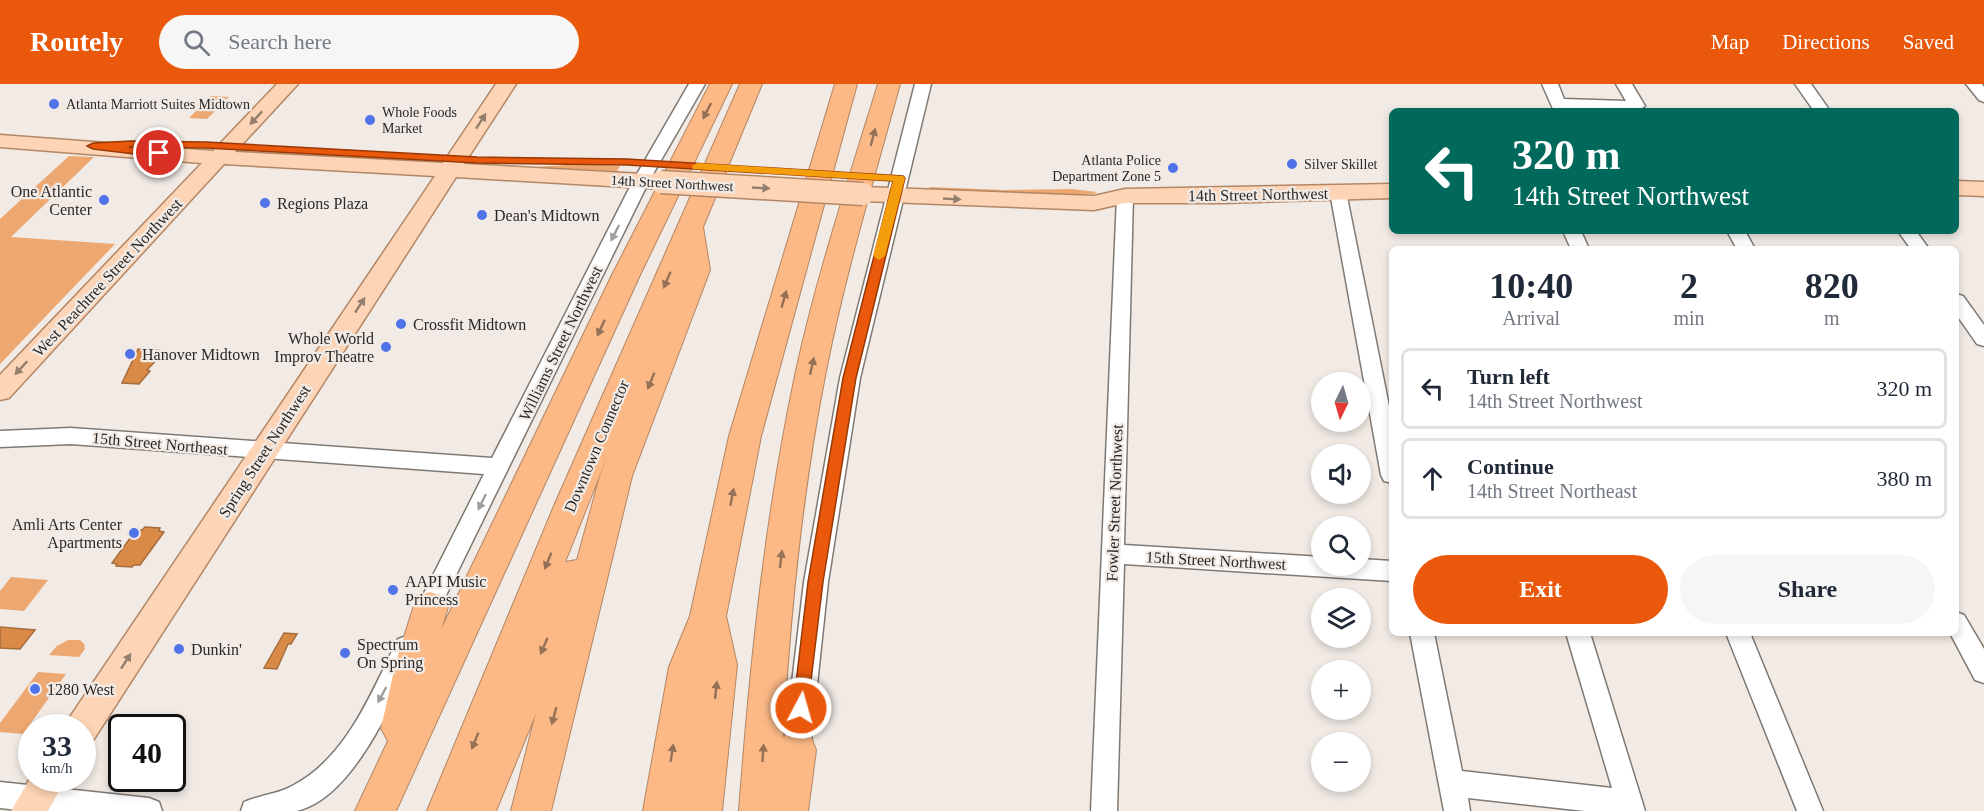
<!DOCTYPE html>
<meta charset="utf-8">
<style>
body{margin:0;font-family:Georgia,serif;background:#f6f6f7;color:#1f2937;height:100vh;display:flex;flex-direction:column;font-size:22px;white-space:nowrap}
*{box-sizing:border-box;margin:0}
p{font-size:20px;color:#747a83}
.icon{flex:none;width:33px;height:33px;fill:none;stroke:currentColor;stroke-width:2;stroke-linecap:round;stroke-linejoin:round}
.map{position:relative;flex:1;overflow:hidden}
.details{position:absolute;left:1389px;top:162px;width:570px;height:390px;display:flex;flex-direction:column;background:#fff;border-radius:9px;box-shadow:0 3px 9px #0003}
.details>*{flex:none}
.hud{position:absolute;left:1389px;top:24px;width:570px;height:126px;border-radius:9px;box-shadow:0 3px 9px #0003;background:#00695c;color:#fff;overflow:hidden}
.needle{width:39px;rotate:185deg}
.controls{position:absolute;left:1311px;top:288px;display:grid;gap:12px}
.controls a{display:grid;place-items:center;width:60px;height:60px;border-radius:50%;background:#fff;box-shadow:0 3px 9px #0003;font-size:30px}
.speed{position:absolute;left:18px;top:630px;display:flex;gap:12px;font-size:30px;font-weight:700;text-align:center}
.speed>*{display:grid;place-content:center;width:78px;height:78px;border-radius:50%;background:#fff;box-shadow:0 3px 9px #0003;line-height:1}
.speed small{font-size:15px;font-weight:400}
.speed .limit{border:3px solid #111;border-radius:9px;background:#fff;color:#111}
.pin{position:absolute;display:grid;place-items:center;width:51px;height:51px;color:#fff;margin:-26px;border:3px solid #fff;border-radius:50%;box-shadow:0 2px 6px #0007}
.me{position:absolute;width:66px;margin:-33px;rotate:6deg;stroke-linejoin:round;filter:drop-shadow(0 0 4px #0008)}
.turn{display:flex;align-items:center;gap:21px;height:126px;padding:0 24px;font-size:27px}
.turn .icon{width:78px;height:78px;stroke-width:2.5}
.turn b{display:block;font-size:42px;line-height:51px}
.eta{display:flex;justify-content:space-evenly;align-items:center;height:102px;text-align:center}
.eta b{font-size:36px;font-weight:700;line-height:42px}
.action{display:flex;gap:12px;margin-top:auto;padding:12px 24px}
.action a{flex:1;height:69px;border-radius:36px;background:#ea580c;color:#fff;font-size:24px;font-weight:700;line-height:69px;text-align:center}
.action a+a{background:#f6f6f7;color:#1f2937}
ul{padding:0;list-style:none}
li{display:flex;align-items:center;gap:18px;height:81px;margin:0 12px 9px;padding:0 12px;border:3px solid #e0e1e3;border-radius:9px}
li div{flex:1}
li b{display:block;font-size:22px}
li em{font-style:normal}
header{display:flex;align-items:center;gap:36px;box-sizing:border-box;height:84px;padding:0 30px;background:#ea580c;color:#fff}
header strong{font-size:28px}
nav{display:flex;gap:33px;margin-inline-start:auto;font-size:21px}
.search{width:420px;height:54px;background:#f6f6f7;display:flex;align-items:center;gap:15px;box-sizing:border-box;padding:0 21px;border-radius:33px;color:#747a83;font-size:22px}
.map>svg:first-child{display:block}
</style>
<header>
<strong>Routely</strong>
<div class="search"><svg class="icon" aria-label="search" viewBox="0 0 24 24"><circle cx="10" cy="10" r="6"/><path d="M15 15l6 6"/></svg>Search here</div>
<nav><a>Map</a><a>Directions</a><a>Saved</a></nav>
</header>
<div class="map">
<svg width="1984" height="727" viewBox="0 0 1984 727">
<rect width="100%" height="100%" fill="#f1eae5"/>
<!-- green -->
<path fill="#eda770" d="M211 12 229 13 207 35 189 34Z
M69 72 94 73 11 153 115 160 0 280V135Z
M583 80 620 82 617 87 517 86 519 84Z
M930 103 1002 106 1072 105 1097 108 1094 110 1003 111 929 107Z
M11 493 48 496 24 527 0 525V507Z
M68 556H80L84 560 85 565 79 573 49 571 57 562Z
M38 588 66 590 23 650 0 648V639Z"/>
<!-- water -->
<path fill="#da8a47" stroke="#a66d3d" stroke-width="1.5" d="M138 265 165 267 147 286 150 287 139 300 122 299Z
M145 443 160 444 159 447 164 448 140 481H134L132 483 116 482 117 480 112 479 136 446H142Z
M0 543 35 546 20 565 0 564Z
M284 549 297 550 291 560H288L277 585 264 584Z"/>
<g fill="none" stroke-linecap="round" stroke-linejoin="round">
<defs>
<path id="minor" d="M689 0H705L649 97 432 540 424 543 416 540 412 533 484 390 71 360 0 363V347L71 344 492 374 633 97Z
M915 0H931L860 294 828 498 810 666 811 676 807 685 798 688 789 685 784 666 804 498 840 294Z
M1542 0H1558L1564 15 1626 17 1616 0H1632L1645 22 1637 27 1568 24 1570 27H1554Z
M1795 0H1811L1830 27H1814Z
M1966 0H1982L1984 3V18L1979 16Z
M1338 103 1344 104 1346 108 1392 337V399L1384 397 1381 391 1330 108 1332 104Z
M1125 107 1131 108 1133 112 1124 461 1322 473V482H1360V475L1392 477V497L1124 480 1117 727H1091L1117 112 1119 108Z
M1563 147H1581L1589 165H1571Z
M1727 147H1745L1755 165H1737Z
M1898 147H1916L1929 165H1911Z
M1956 210 1963 212 1984 241V262L1977 260 1956 230Z
M1956 528 1964 531 1984 565V599L1975 596 1950 549H1956Z
M1410 549H1434L1462 687 1612 704 1566 549H1590L1645 727H1585L1468 714 1470 727H1444Z
M1726 549H1750L1823 727H1797Z
M407 552 416 555 419 563C396 611 354 715 296 727 279 727 258 727 241 727L244 718C260 711 278 710 292 702 347 674 372 607 398 555Z
M0 698 149 714 159 718 162 727H28L0 724Z"/>
<path id="major" d="M277 0H298L235 68 443 79 496 0H516L464 80 661 91 669 93 672 98 669 103 661 105 456 93 94 655 82 659V644H66L70 633 435 92 224 80 9 314 0 316V291L202 79 0 63V51L213 67Z
M1956 97 1984 98V112L1956 111Z
M1392 100V114L1221 119H1125L1094 126 863 117 855 115 852 110 855 105 863 103 1094 112 1125 105Z
M32 691V694H66L48 727H11Z"/>
<path id="highway" d="M710 0H732L640 191 396 727H355L388 657 381 644 396 578 417 512 430 508 443 512 448 523 441 546 612 191Z
M740 0H762L703 143 710 186 632 392 551 727H511L536 629 496 727H427L554 422ZM609 368 600 392 577 476 565 478Z
M835 0H857L761 352 726 532 737 581 722 727H643L669 583 690 532 729 352Z
M878 0H900C874 95 845 190 826 287 802 407 790 531 783 653L797 648 811 653 816 666 808 727H739C750 580 765 432 796 287 817 190 849 95 878 0Z"/>
</defs>
<!-- minor casing -->
<use href="#minor" stroke="#7f7974" stroke-width="3"/>
<!-- major casing -->
<use href="#major" stroke="#b38664" stroke-width="3"/>
<!-- highway casing -->
<use href="#highway" stroke="#b38664" stroke-width="2"/>
<!-- minor -->
<use href="#minor" fill="#fff" fill-rule="evenodd"/>
<!-- major -->
<use href="#major" fill="#fdd5b6" fill-rule="evenodd"/>
<!-- highway -->
<use href="#highway" fill="#fcb985" fill-rule="evenodd"/>
<defs>
<path id="major-bridge" d="M661 98 863 110"/>
</defs>
<!-- major-bridge casing -->
<use href="#major-bridge" stroke="#b38664" stroke-width="25" stroke-linecap="butt"/>
<!-- major-bridge -->
<use href="#major-bridge" stroke="#fdd5b6" stroke-width="22"/>
</g>
<!-- one-way arrows -->
<defs><path id="oneway-solid" d="M-6-.8H1V-3.2L6.5 0L1 3.2V.8H-6Z" transform="scale(1.5)"/></defs>
<g fill="#947056">
<use href="#oneway-solid" transform="translate(707 27) rotate(117)"/>
<use href="#oneway-solid" transform="translate(873 53) rotate(-75)"/>
<use href="#oneway-solid" transform="translate(667 196) rotate(113)"/>
<use href="#oneway-solid" transform="translate(784 215) rotate(-74)"/>
<use href="#oneway-solid" transform="translate(601 244) rotate(115)"/>
<use href="#oneway-solid" transform="translate(812 282) rotate(-77)"/>
<use href="#oneway-solid" transform="translate(651 297) rotate(112)"/>
<use href="#oneway-solid" transform="translate(732 413) rotate(-79)"/>
<use href="#oneway-solid" transform="translate(781 475) rotate(-83)"/>
<use href="#oneway-solid" transform="translate(548 477) rotate(112)"/>
<use href="#oneway-solid" transform="translate(544 562) rotate(113)"/>
<use href="#oneway-solid" transform="translate(716 606) rotate(-84)"/>
<use href="#oneway-solid" transform="translate(554 632) rotate(105)"/>
<use href="#oneway-solid" transform="translate(475 657) rotate(112)"/>
<use href="#oneway-solid" transform="translate(672 669) rotate(-81)"/>
<use href="#oneway-solid" transform="translate(763 669) rotate(-86)"/>
</g>
<g fill="#947e6e">
<use href="#oneway-solid" transform="translate(256 34) rotate(133)"/>
<use href="#oneway-solid" transform="translate(481 37) rotate(-57)"/>
<use href="#oneway-solid" transform="translate(761 104) rotate(3)"/>
<use href="#oneway-solid" transform="translate(952 115) rotate(3)"/>
<use href="#oneway-solid" transform="translate(360 221) rotate(-57)"/>
<use href="#oneway-solid" transform="translate(21 284) rotate(133)"/>
<use href="#oneway-solid" transform="translate(126 577) rotate(-57)"/>
</g>
<g fill="#a09e9d">
<use href="#oneway-solid" transform="translate(615 149) rotate(117)"/>
<use href="#oneway-solid" transform="translate(482 418) rotate(116)"/>
<use href="#oneway-solid" transform="translate(382 611) rotate(118)"/>
</g>
<!-- route -->
<path fill="#ea580c" stroke="#983908" stroke-width="1.5" d="M131 57 206 58 477 73 627 75 903 92 905 94 856 294 823 498 807 629 801 632 796 629 793 624 808 498 843 294 893 97 627 81 477 79 206 64 129 63 163 67 164 69 159 73 93 65 87 62 93 59Z"/>
<!-- slow -->
<path fill="#f59e0b" d="M697 79 903 92 905 94 885 172 879 176 873 172 893 97 693 85 692 82Z"/>
<!-- markers -->
<g fill="#5173e8" stroke="#f1eae5" stroke-width="2">
<circle cx="54" cy="20" r="6"/>
<circle cx="370" cy="36" r="6"/>
<circle cx="1292" cy="80" r="6"/>
<circle cx="1173" cy="84" r="6"/>
<circle cx="104" cy="116" r="6"/>
<circle cx="265" cy="119" r="6"/>
<circle cx="482" cy="131" r="6"/>
<circle cx="401" cy="240" r="6"/>
<circle cx="386" cy="263" r="6"/>
<circle cx="130" cy="270" r="6"/>
<circle cx="134" cy="449" r="6"/>
<circle cx="393" cy="506" r="6"/>
<circle cx="179" cy="565" r="6"/>
<circle cx="345" cy="569" r="6"/>
<circle cx="35" cy="605" r="6"/>
</g>
<g text-anchor="middle" stroke-width="4.5" stroke-linejoin="round" paint-order="stroke">
<!-- far-poi labels -->
<g font-size="14" fill="#2b2826" stroke="#f1eae5" text-anchor="start">
<text x="66" y="25">Atlanta Marriott Suites Midtown</text>
<text x="382" y="33">Whole Foods<tspan x="382" dy="16">Market</tspan></text>
<text x="1161" y="81" text-anchor="end">Atlanta Police<tspan x="1161" dy="16">Department Zone 5</tspan></text>
<text x="1304" y="85">Silver Skillet</text>
</g>
<!-- far-street labels -->
<g font-size="14" fill="#2b2826" stroke="#f1eae5">
<text transform="translate(672 99) rotate(3)" y="5">14th Street Northwest</text>
</g>
<!-- poi labels -->
<g font-size="16" fill="#2b2826" stroke="#f1eae5" text-anchor="start">
<text x="92" y="113" text-anchor="end">One Atlantic<tspan x="92" dy="18">Center</tspan></text>
<text x="277" y="125">Regions Plaza</text>
<text x="494" y="137">Dean's Midtown</text>
<text x="413" y="246">Crossfit Midtown</text>
<text x="374" y="260" text-anchor="end">Whole World<tspan x="374" dy="18">Improv Theatre</tspan></text>
<text x="142" y="276">Hanover Midtown</text>
<text x="122" y="446" text-anchor="end">Amli Arts Center<tspan x="122" dy="18">Apartments</tspan></text>
<text x="405" y="503">AAPI Music<tspan x="405" dy="18">Princess</tspan></text>
<text x="357" y="566">Spectrum<tspan x="357" dy="18">On Spring</tspan></text>
<text x="191" y="571">Dunkin'</text>
<text x="47" y="611">1280 West</text>
</g>
<!-- street labels -->
<g font-size="16" fill="#2b2826" stroke="#f1eae5">
<text transform="translate(1258 110) rotate(-1)" y="6">14th Street Northwest</text>
<text transform="translate(107 193) rotate(-47)" y="6">West Peachtree Street Northwest</text>
<text transform="translate(560 259) rotate(-64)" y="6">Williams Street Northwest</text>
<text transform="translate(160 359) rotate(5)" y="6">15th Street Northeast</text>
<text transform="translate(596 362) rotate(-67)" y="6">Downtown Connector</text>
<text transform="translate(264 367) rotate(-57)" y="6">Spring Street Northwest</text>
<text transform="translate(1114 419) rotate(-88)" y="6">Fowler Street Northwest</text>
<text transform="translate(1216 476) rotate(3)" y="6">15th Street Northwest</text>
</g>
</g>
</svg>
<div class="controls">
<a><svg class="needle" viewBox="-14 -14 28 28"><path d="M0-13l5 13h-10z" fill="#e53935"/><path d="M0 13l5-13h-10z" fill="#747a83"/></svg></a>
<a><svg class="icon" aria-label="sound" viewBox="0 0 24 24"><path d="M4 9h4l5-4v14l-5-4H4zM17 9q2 3 0 6"/></svg></a>
<a><svg class="icon" aria-label="search" viewBox="0 0 24 24"><circle cx="10" cy="10" r="6"/><path d="M15 15l6 6"/></svg></a>
<a><svg class="icon" aria-label="layers" viewBox="0 0 24 24"><path d="M12 4l9 5-9 5-9-5zM3 14l9 5 9-5"/></svg></a>
<a>+</a>
<a>−</a>
</div>
<div class="speed"><div>33<small>km/h</small></div><div class="limit">40</div></div>
<div class="pin" style="left:159px;top:69px;background:#d93025"><svg class="icon" aria-label="arrive" viewBox="0 0 24 24"><path d="M6 21V4h12l-3 4 3 4H6"/></svg></div>
<svg class="me" style="left:801px;top:624px" viewBox="-20 -20 40 40"><circle r="17" fill="#ea580c" stroke="#fff" stroke-width="3"/><path d="M0-11L8 9 0 5-8 9z" fill="#fff"/></svg>
<div class="hud">
<div class="turn"><svg class="icon" aria-label="left" viewBox="0 0 24 24"><path d="M17 20v-9H6M10 6l-5 5 5 5"/></svg><div><b>320 m</b>14th Street Northwest</div></div>
</div>
<section class="details">
<div class="eta">
<div><b>10:40</b><p>Arrival</p></div>
<div><b>2</b><p>min</p></div>
<div><b>820</b><p>m</p></div>
</div>
<ul>
<li><svg class="icon" aria-label="left" viewBox="0 0 24 24"><path d="M17 20v-9H6M10 6l-5 5 5 5"/></svg><div><b>Turn left</b><p>14th Street Northwest</p></div><em>320 m</em></li>
<li><svg class="icon" aria-label="ahead" viewBox="0 0 24 24"><path d="M12 20V5M6 11l6-6 6 6"/></svg><div><b>Continue</b><p>14th Street Northeast</p></div><em>380 m</em></li>
</ul>
<div class="action"><a>Exit</a><a>Share</a></div>
</section>
</div>
